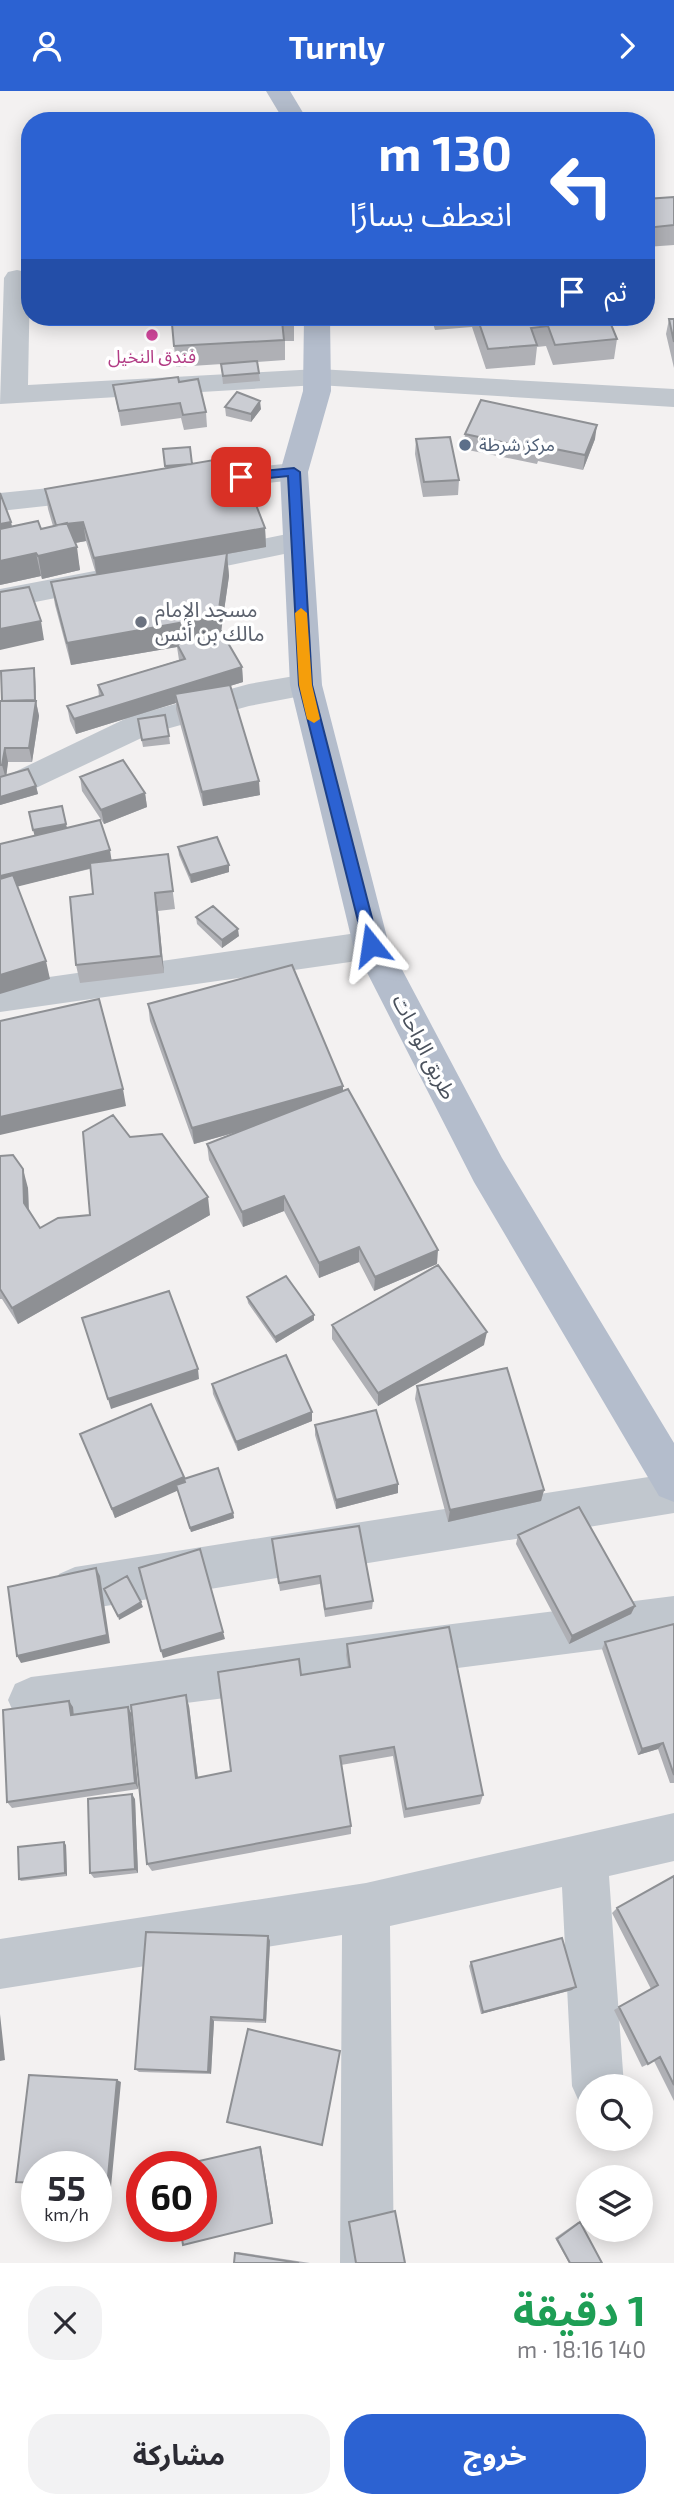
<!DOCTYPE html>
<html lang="ar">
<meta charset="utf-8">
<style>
body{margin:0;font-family:"Exo 2","Noto Sans Arabic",sans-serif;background:#f2f2f3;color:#2b2b33;direction:rtl;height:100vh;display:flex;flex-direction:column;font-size:26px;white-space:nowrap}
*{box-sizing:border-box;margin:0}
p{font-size:23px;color:#7c7c81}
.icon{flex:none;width:38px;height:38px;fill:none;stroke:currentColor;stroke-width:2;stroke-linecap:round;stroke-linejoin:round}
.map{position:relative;height:2172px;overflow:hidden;direction:ltr}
.panel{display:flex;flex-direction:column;background:#fff;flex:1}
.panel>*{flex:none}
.hud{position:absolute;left:21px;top:21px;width:634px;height:214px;border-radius:28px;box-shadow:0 4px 18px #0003;direction:rtl;background:#2c62d2;color:#fff;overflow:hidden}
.buttons{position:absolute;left:576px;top:1983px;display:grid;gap:14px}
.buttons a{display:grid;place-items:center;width:77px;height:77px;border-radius:50%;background:#fff;box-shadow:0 4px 18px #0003;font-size:35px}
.speed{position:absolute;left:21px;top:2060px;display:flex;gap:14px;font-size:35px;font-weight:700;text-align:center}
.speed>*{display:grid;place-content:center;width:91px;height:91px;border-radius:50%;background:#fff;box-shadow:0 4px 18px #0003;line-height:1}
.speed small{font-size:18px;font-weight:400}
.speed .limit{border:10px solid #d22;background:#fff;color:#111}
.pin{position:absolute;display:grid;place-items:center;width:60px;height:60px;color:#fff;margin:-30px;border-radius:14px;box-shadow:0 4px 10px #0006}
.me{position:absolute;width:77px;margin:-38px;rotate:345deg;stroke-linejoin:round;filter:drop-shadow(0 0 5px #0008)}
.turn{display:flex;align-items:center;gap:24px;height:147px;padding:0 28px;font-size:32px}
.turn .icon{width:91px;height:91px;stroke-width:2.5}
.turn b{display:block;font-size:49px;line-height:60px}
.then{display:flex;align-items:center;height:66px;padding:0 28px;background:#0003;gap:14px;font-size:26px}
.round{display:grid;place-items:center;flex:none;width:74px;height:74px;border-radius:28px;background:#f2f2f3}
.summary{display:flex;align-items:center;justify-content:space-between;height:119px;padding:0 28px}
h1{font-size:42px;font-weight:700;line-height:52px;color:#1e9e55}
.action{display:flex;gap:14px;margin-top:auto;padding:14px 28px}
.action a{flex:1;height:80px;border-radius:28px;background:#2c62d2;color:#fff;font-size:28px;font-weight:700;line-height:80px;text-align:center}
.action a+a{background:#f2f2f3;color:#2b2b33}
header{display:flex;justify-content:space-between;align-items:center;height:91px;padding:0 28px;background:#2c62d2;color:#fff;font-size:32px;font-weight:700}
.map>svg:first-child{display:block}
</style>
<header><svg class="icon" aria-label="forward" viewBox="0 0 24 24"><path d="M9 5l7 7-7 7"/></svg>Turnly<svg class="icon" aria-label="person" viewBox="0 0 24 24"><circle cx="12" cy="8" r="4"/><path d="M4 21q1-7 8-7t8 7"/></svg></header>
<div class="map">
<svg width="674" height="2172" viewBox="0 0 674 2172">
<rect width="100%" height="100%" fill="#f3f1f1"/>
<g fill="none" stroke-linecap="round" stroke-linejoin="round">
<!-- minor -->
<path fill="#c1c7ce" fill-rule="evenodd" d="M17 179 26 181 30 187 28 294 318 278 674 298V316L318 294 0 313 4 187 8 181Z
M294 372 304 374 308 381 304 388 194 400 184 398 180 391 184 384 194 382Z
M99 392 109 394 114 401 109 408 0 420V402Z
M297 441 308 444 312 451 308 458 178 485 167 482 163 475 167 468 178 465Z
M105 478 116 481 120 488 116 495 0 518V498Z
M306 583 317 586 322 594 317 602 249 615 152 642 0 714V688L131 625 249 593Z
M371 840 383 844 389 854 383 864 371 868 0 921V893Z
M674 1382V1422L75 1520 59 1513 53 1498 59 1483 75 1476Z
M674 1505V1549L31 1632 15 1625 8 1609 15 1593 31 1586Z
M674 1722V1770L609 1785 624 1995H588V2016L580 2013 572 1995 562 1796 390 1835 394 2172H340L342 1844 0 1898V1848L366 1792Z"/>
<!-- major -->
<path fill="#b4bdcc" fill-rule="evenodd" d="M266 0H290L308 30H284Z
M304 226H330L331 300 308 381 322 594 389 854 502 1067 674 1352V1411L659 1405 474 1091 353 854 290 594 280 381 303 300Z"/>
</g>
<!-- wall -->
<path fill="#afb0b5" d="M674 106V154L646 156V108Z
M252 226H293L294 230V250H285V269L257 271 260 290 223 293 221 273H222L176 276 172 233 252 229Z
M431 226H608L617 248 614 268 553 274 546 255 537 256 535 274 486 278 472 236 435 239Z
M669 228H674V277L666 243Z
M179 291 206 321 207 336 184 339 181 327 121 335 113 294Z
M225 316 261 318 251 331 226 325Z
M465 343 595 348 583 379 538 370 537 373 463 358Z
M416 348 459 389 458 404 423 406 415 363Z
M163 358 192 373 265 437 266 456 227 463 229 485 221 540 242 576 243 591 230 595 260 704 203 715 176 618V612L76 643 70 630 67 615 99 606 98 594 179 569 177 556 71 574 55 514 51 491 96 483 86 450 75 452 80 479 42 488 41 485 0 494 11 431 12 436 41 438 53 435 48 418 45 398 165 377Z
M35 585 36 610 39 625 32 671H8L6 684 36 695 38 703 0 714V610H2Z
M138 628 169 645 170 653 143 656Z
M80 686 145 702 147 716 104 733 82 700Z
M29 721 67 737 112 769 168 763 175 818 158 820 164 882 80 892 76 874 93 803 90 778 17 795 50 888 0 753 35 745Z
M178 756 229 781 191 792 179 764Z
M196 826 239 845 222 857 197 833Z
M148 913 343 1000 437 1173 374 1200 359 1171 319 1187 284 1120 243 1136 209 1069 207 1053 237 1041 194 1053 150 930Z
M130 1046 210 1124 18 1233 2 1208H0V1065L28 1097 29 1120 40 1137 90 1124Z
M247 1206 314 1229 276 1252 248 1212Z
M332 1234 484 1254 378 1315 332 1248Z
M212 1293 312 1330 238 1360 213 1303Z
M417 1295 544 1399 541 1410 448 1431 415 1308Z
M315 1334 398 1393V1402L336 1418 315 1344Z
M80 1343 184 1388 233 1422 234 1427 191 1441 177 1399 115 1427Z
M518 1444 635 1515 631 1523 569 1553 516 1453Z
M273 1457 373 1510 372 1518 325 1526 320 1493 280 1500Z
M674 1533V1692H670L658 1658 638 1664 602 1558 605 1551Z
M347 1553 483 1704 480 1713 404 1727 393 1665 341 1674 351 1735V1743L152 1780 147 1773 189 1615 198 1687 231 1680 301 1584 348 1577 346 1564Z
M73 1616 74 1624 128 1616 131 1622 138 1698 12 1717 7 1711Z
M135 1708 138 1782 94 1787 90 1782Z
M66 1754 67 1785 21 1790 19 1788Z
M674 1785V2010L654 1970 642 1976 614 1919 651 1898 612 1822 617 1817Z
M268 1845 270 1850 266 1932 214 1930 211 1983 139 1981 135 1978Z
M471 1871 572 1899 481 1923 469 1875Z
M578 2131H580L602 2172H569L555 2147Z
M238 2161 310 2172H234L235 2162Z"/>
<!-- shaded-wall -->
<path fill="#8e9094" d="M260 310 261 318 251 331V323Z
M597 334 595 348 583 379 585 364Z
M11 431 15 454 0 458V433Z
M83 431 86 450 59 455 56 435Z
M265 437 266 456 227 463 229 485 220 548 177 553V556L71 574 67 552 97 487 94 467Z
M77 456 80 479 42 488 38 465Z
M36 462 41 485 0 494V470Z
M41 530 44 549 0 559V538Z
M242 576 243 591 177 611 175 603 176 612 76 643 74 628Z
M34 577 35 585 36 611 39 625 32 671 29 657 36 613Z
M5 657 8 671 6 688 2 674Z
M259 690 260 704 203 715 202 701Z
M36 695 38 703 0 714V706Z
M145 702 147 716 104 733 101 719Z
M66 733 68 740 35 746 33 739Z
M110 759 112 772 0 800V785Z
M229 774V781L191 792 190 784Z
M155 802 158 820 164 882 161 865Z
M238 838 239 845 222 857V849Z
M46 870 50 888 0 903V884Z
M343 995V1011L194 1053 192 1037Z
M123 998 126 1015 0 1044V1026Z
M23 1078 28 1097 29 1130 24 1112Z
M284 1105V1120L243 1136 242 1121Z
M208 1106 210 1124 18 1233 12 1217Z
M359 1156V1171L319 1187V1172Z
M438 1159 437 1173 374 1200 375 1186Z
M314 1224V1229L276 1252 275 1246Z
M487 1241 484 1254 378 1315V1302Z
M198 1278 199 1288 111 1318 108 1308Z
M312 1321V1330L238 1360 236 1351Z
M184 1386 186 1396 115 1427 112 1418Z
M398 1393V1402L336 1418V1409Z
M544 1399 541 1410 448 1431 450 1419Z
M233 1422 234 1427 191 1441 190 1437Z
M96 1477 100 1485 110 1552 21 1572 17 1565Z
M141 1511 143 1516 119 1529 118 1525Z
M635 1515 631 1523 569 1553 572 1545Z
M223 1541 225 1548 163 1567 161 1560Z
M186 1604 189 1615 199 1696 196 1687Z
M69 1610 73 1616 74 1630 71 1624Z
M128 1616 131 1622 138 1698 135 1692Z
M663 1652 658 1658 638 1664 642 1658Z
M132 1703 135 1708 138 1782 135 1778Z
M64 1751 66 1754 67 1785 65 1782Z
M268 1845 270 1850 266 1932 264 1929Z
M576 1896 572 1899 481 1923 483 1921Z
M0 1923 5 1969 0 1970Z
M211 1926 214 1930 211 1983 208 1981Z
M117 1989 121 1991 111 2096H107Z
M260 2056H261L273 2131 272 2132Z"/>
<!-- building -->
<path fill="#cbcdd3" stroke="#8e9094" stroke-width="2" d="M674 106V134L646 137V108Z
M253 226H293L294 230H282L284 249 174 255 172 233 254 229Z
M477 226H608L617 248 555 254 548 235 531 237 537 254 488 258Z
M669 228H674V251Z
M257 270 259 282 223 285 221 273Z
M178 286 179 291 198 288 206 321 183 324 180 312 119 320 113 294Z
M237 301 260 310 251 323 225 316Z
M481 309 597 334 585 364 540 355 539 359 465 343Z
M450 346 459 389 424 391 416 348Z
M190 356 192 373 165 375 163 358Z
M237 365 265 437 94 467 83 431 56 434 45 398Z
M0 402 11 431 0 433Z
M38 430 41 438 67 432 77 456 38 465 36 462 0 470V438Z
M227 462 218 525 67 552 51 491Z
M29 496 41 530 0 538V501Z
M221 540 242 576 74 628 67 615 103 604 98 594 185 568 177 553Z
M34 577 35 609 2 610 1 580Z
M230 594 259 690 202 701 175 603Z
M0 610H36L29 657H5L2 674H0Z
M165 624 169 645 142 649 138 628Z
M123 669 145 702 101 719 80 686Z
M28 678 36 695 0 706V686Z
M62 715 66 733 33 739 29 721Z
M100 729 110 759 0 785V753Z
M217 746 229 774 190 784 178 756Z
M168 763 173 800 155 802 161 865 76 874 70 806 93 803 90 772Z
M13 784 46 870 0 884V788Z
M213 815 238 838 222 849 196 826Z
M292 874 343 995 192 1037 148 913Z
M99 908 123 998 0 1026V930Z
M348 998 438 1159 375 1186 359 1156 319 1172 284 1105 242 1121 207 1053Z
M113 1024 130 1046 162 1043 208 1106 12 1217 0 1198V1065L13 1064 23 1078 24 1112 40 1137 58 1127 90 1124 83 1041Z
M438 1174 487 1241 378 1302 332 1234Z
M286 1185 314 1224 275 1246 247 1206Z
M169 1200 198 1278 108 1308 82 1227Z
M286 1264 312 1321 236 1351 212 1293Z
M507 1277 544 1399 450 1419 417 1295Z
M151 1313 184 1386 112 1418 80 1343Z
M376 1319 398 1393 336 1409 315 1334Z
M218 1377 233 1422 190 1437 176 1394 185 1391 184 1388Z
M579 1416 635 1515 572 1545 518 1444Z
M359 1435 373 1510 325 1518 320 1485 279 1492 272 1448Z
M200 1458 223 1541 161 1560 139 1477Z
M96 1477 107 1544 17 1565 8 1496Z
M127 1485 141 1511 118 1525 104 1498Z
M674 1533V1684L663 1652 642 1658 605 1551Z
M449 1536 483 1704 406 1718 394 1656 340 1665 351 1735 147 1773 131 1614 186 1604 196 1687 231 1680 218 1581 299 1568 301 1584 350 1576 347 1553Z
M69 1610 71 1624 128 1616 135 1692 7 1711 3 1619Z
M132 1703 135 1778 90 1782 88 1708Z
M64 1751 65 1782 19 1788 18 1756Z
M674 1785V1994L660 1966 648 1973 619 1916 658 1894 617 1817Z
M146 1841 268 1845 264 1929 211 1926 208 1981 135 1978Z
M562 1847 576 1896 483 1921 471 1871Z
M248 1938 340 1960 322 2054 227 2031Z
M29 1984 117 1989 107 2096 96 2095V2076H37V2092L16 2091Z
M260 2056 272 2132 183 2154 180 2135H201V2076H173Z
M395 2120 405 2172H356L349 2131Z
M580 2131 602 2172H570L557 2148Z
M235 2162 299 2172H234Z"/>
<!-- route -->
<path fill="#2c62d2" stroke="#1d4088" stroke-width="2" d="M294 377 300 381 312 594 379 854 371 859 364 854 299 594 288 385 241 390 235 386 241 382Z"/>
<!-- slow -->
<path fill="#f59e0b" d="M301 517 307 522 312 594 320 628 314 632 307 628 299 594 295 522Z"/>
<!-- markers -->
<circle fill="#d1479c" stroke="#fff" stroke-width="2.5" cx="152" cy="244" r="7"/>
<circle fill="#5c6f8a" stroke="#fff" stroke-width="2.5" cx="465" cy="354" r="7"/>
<circle fill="#6b7280" stroke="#fff" stroke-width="2.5" cx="141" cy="531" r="7"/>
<g text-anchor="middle" stroke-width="7" stroke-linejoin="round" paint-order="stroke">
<!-- far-hotel labels -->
<g font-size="18" fill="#b23c85" stroke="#fff">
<text x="152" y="272">فندق النخيل</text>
</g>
<!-- far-service labels -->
<g font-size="18" fill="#4e5e75" stroke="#fff" text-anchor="start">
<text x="479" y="360">مركز شرطة</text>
</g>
<!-- worship labels -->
<g font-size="21" fill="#5b616d" stroke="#fff" text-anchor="start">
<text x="155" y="526">مسجد الإمام<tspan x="155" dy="24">مالك بن أنس</tspan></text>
</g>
<!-- street labels -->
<g font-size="21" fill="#4b525d" stroke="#fff">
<text transform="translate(424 956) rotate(63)" y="7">طريق الواحات</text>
</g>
</g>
</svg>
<div class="buttons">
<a><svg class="icon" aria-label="search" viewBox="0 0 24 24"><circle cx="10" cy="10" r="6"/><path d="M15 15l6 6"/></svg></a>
<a><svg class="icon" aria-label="layers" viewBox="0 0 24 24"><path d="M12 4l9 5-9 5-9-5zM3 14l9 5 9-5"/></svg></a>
</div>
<div class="speed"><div>55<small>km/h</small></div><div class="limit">60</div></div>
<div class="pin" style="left:241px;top:386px;background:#d93025"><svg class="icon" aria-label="arrive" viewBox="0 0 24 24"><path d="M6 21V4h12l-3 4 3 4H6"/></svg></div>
<svg class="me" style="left:371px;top:854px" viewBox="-20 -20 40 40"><path d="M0-17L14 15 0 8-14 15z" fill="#2c62d2" stroke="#fff" stroke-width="4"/></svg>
<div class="hud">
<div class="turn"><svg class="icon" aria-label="left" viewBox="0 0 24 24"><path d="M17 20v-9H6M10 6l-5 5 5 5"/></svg><div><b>130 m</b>انعطف يسارًا</div></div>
<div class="then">ثم<svg class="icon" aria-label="arrive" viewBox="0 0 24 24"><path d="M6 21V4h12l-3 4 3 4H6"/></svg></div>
</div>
</div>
<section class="panel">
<div class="summary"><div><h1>1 دقيقة</h1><p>140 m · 18:16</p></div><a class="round"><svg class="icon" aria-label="close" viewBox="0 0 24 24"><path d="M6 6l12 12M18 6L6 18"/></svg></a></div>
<div class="action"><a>خروج</a><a>مشاركة</a></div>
</section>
